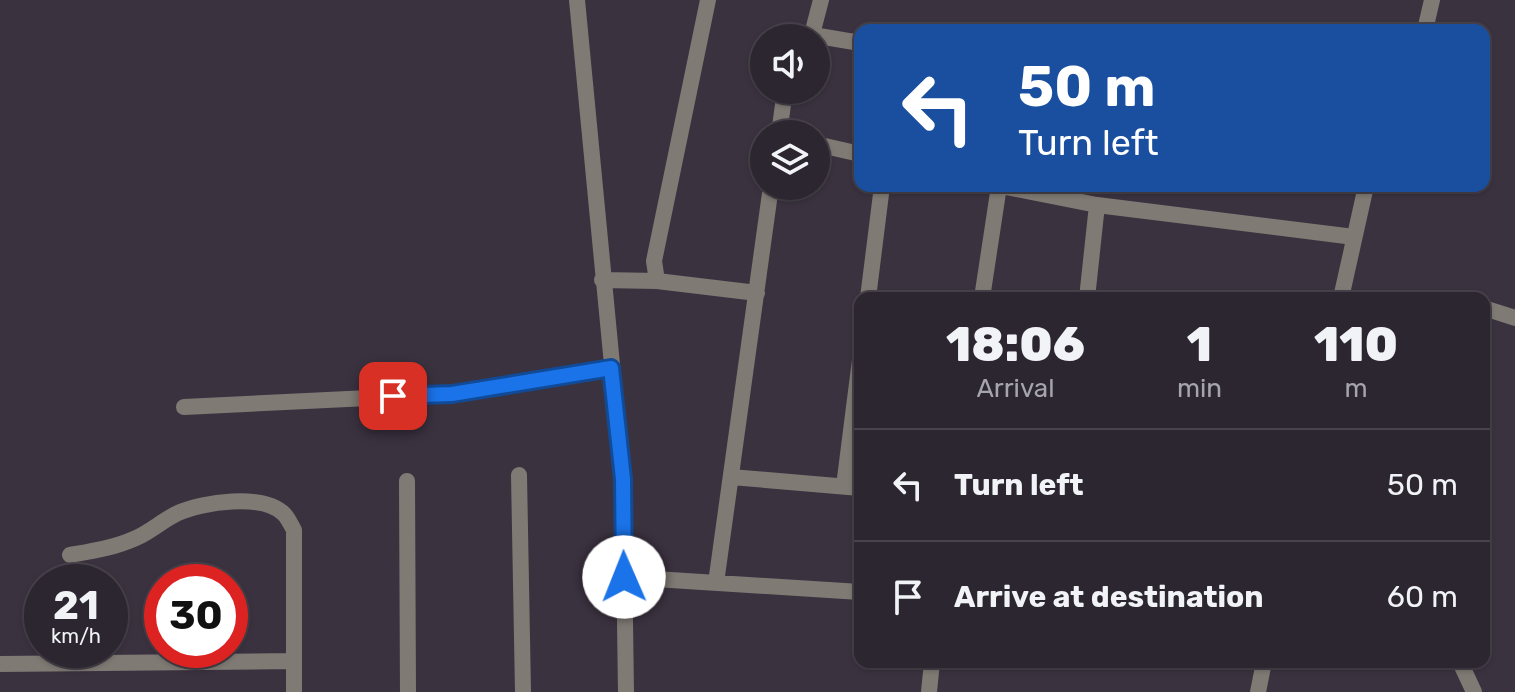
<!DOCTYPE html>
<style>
body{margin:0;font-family:Rubik,sans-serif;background:#342e38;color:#f1f3f6;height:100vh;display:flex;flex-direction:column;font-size:30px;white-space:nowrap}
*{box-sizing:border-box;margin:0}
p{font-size:26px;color:#a6a5ab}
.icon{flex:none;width:44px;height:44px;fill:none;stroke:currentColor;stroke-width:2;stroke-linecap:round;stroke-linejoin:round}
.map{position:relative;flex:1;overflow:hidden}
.sheet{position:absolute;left:854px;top:292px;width:636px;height:376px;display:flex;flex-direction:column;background:#2c2630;border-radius:16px;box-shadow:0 2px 6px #0004,0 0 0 2px #48434c}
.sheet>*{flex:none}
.top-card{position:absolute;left:854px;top:24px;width:636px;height:168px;border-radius:16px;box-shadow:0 2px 6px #0004,0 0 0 2px #48434c;background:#1a4fa0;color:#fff;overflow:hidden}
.controls{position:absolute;left:750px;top:24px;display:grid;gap:16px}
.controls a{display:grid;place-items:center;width:80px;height:80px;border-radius:50%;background:#2c2630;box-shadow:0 2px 6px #0004,0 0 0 2px #48434c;font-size:40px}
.speed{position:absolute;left:24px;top:564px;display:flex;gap:16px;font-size:40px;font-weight:700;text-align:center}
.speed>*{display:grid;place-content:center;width:104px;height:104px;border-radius:50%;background:#2c2630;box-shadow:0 2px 6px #0004,0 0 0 2px #48434c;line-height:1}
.speed small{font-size:20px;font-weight:400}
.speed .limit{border:12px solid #d22;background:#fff;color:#111}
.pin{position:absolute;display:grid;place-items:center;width:68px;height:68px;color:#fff;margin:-34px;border-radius:16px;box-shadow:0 4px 12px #0006}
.me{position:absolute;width:88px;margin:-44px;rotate:359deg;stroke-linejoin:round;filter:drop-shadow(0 0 6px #0008)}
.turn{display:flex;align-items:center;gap:28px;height:168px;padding:0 32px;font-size:36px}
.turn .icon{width:104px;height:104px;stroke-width:2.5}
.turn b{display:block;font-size:56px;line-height:68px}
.eta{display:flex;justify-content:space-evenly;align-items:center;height:136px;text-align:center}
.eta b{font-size:48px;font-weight:800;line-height:56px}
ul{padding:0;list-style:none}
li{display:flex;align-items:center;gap:24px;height:112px;padding:0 32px;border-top:2px solid #48434c}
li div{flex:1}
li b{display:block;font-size:30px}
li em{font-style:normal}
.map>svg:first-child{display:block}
</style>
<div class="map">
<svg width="1515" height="692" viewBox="0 0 1515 692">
<rect width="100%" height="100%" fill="#3b3240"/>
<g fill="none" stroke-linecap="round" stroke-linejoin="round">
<!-- street -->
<path stroke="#807a74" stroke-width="16" d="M577 0 623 479 626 692
M708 0 654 261 657 281 757 293
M1425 30 1432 0
M813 35 860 43
M811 38 821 0
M779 134 785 90
M816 144 860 154
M1001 186 1097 205 1354 237
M602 280 657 281
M868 298 882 186
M982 298 999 186
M1087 298 1097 205
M1341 298 1366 186
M1429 298H1453
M1484 308 1515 318
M184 407 452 394 611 368
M519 475 523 692
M731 477 860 488
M407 481 408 692
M844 486 860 360
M70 555C93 551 114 548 136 538 150 532 163 520 178 513 202 502 263 493 284 514 288 518 291 525 294 530V692
M624 577 860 592
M716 583 771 186
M1460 662 1474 692
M0 664 293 661
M929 692 932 662
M1258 692 1264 662"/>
</g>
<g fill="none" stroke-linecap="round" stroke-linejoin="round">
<defs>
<path id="route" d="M393 396 452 394 611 368 623 479 624 577"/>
</defs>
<!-- route casing -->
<use href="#route" stroke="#114b97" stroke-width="20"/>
<!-- route -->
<use href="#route" stroke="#1a73e8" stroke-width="14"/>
</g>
</svg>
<div class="controls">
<a><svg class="icon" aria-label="sound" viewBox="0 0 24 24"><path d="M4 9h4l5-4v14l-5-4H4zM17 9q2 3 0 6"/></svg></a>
<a><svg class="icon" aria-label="layers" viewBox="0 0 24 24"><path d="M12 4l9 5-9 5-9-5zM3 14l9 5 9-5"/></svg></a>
</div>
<div class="speed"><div>21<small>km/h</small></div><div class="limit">30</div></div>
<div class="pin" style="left:393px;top:396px;background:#d93025"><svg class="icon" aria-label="arrive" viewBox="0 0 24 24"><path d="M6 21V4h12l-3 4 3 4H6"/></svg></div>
<svg class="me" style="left:624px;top:577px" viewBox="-20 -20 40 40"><circle r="19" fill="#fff"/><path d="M0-13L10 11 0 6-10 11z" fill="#1a73e8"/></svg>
<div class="top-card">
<div class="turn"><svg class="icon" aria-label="left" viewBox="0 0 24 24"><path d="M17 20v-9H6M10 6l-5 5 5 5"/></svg><div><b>50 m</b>Turn left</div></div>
</div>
<section class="sheet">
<div class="eta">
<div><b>18:06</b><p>Arrival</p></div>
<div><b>1</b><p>min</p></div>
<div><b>110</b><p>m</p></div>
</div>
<ul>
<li><svg class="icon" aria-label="left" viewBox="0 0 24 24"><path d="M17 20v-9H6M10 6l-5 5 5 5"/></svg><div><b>Turn left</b></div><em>50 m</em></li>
<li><svg class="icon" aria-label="arrive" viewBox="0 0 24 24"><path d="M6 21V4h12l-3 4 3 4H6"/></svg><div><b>Arrive at destination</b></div><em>60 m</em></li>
</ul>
</section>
</div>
